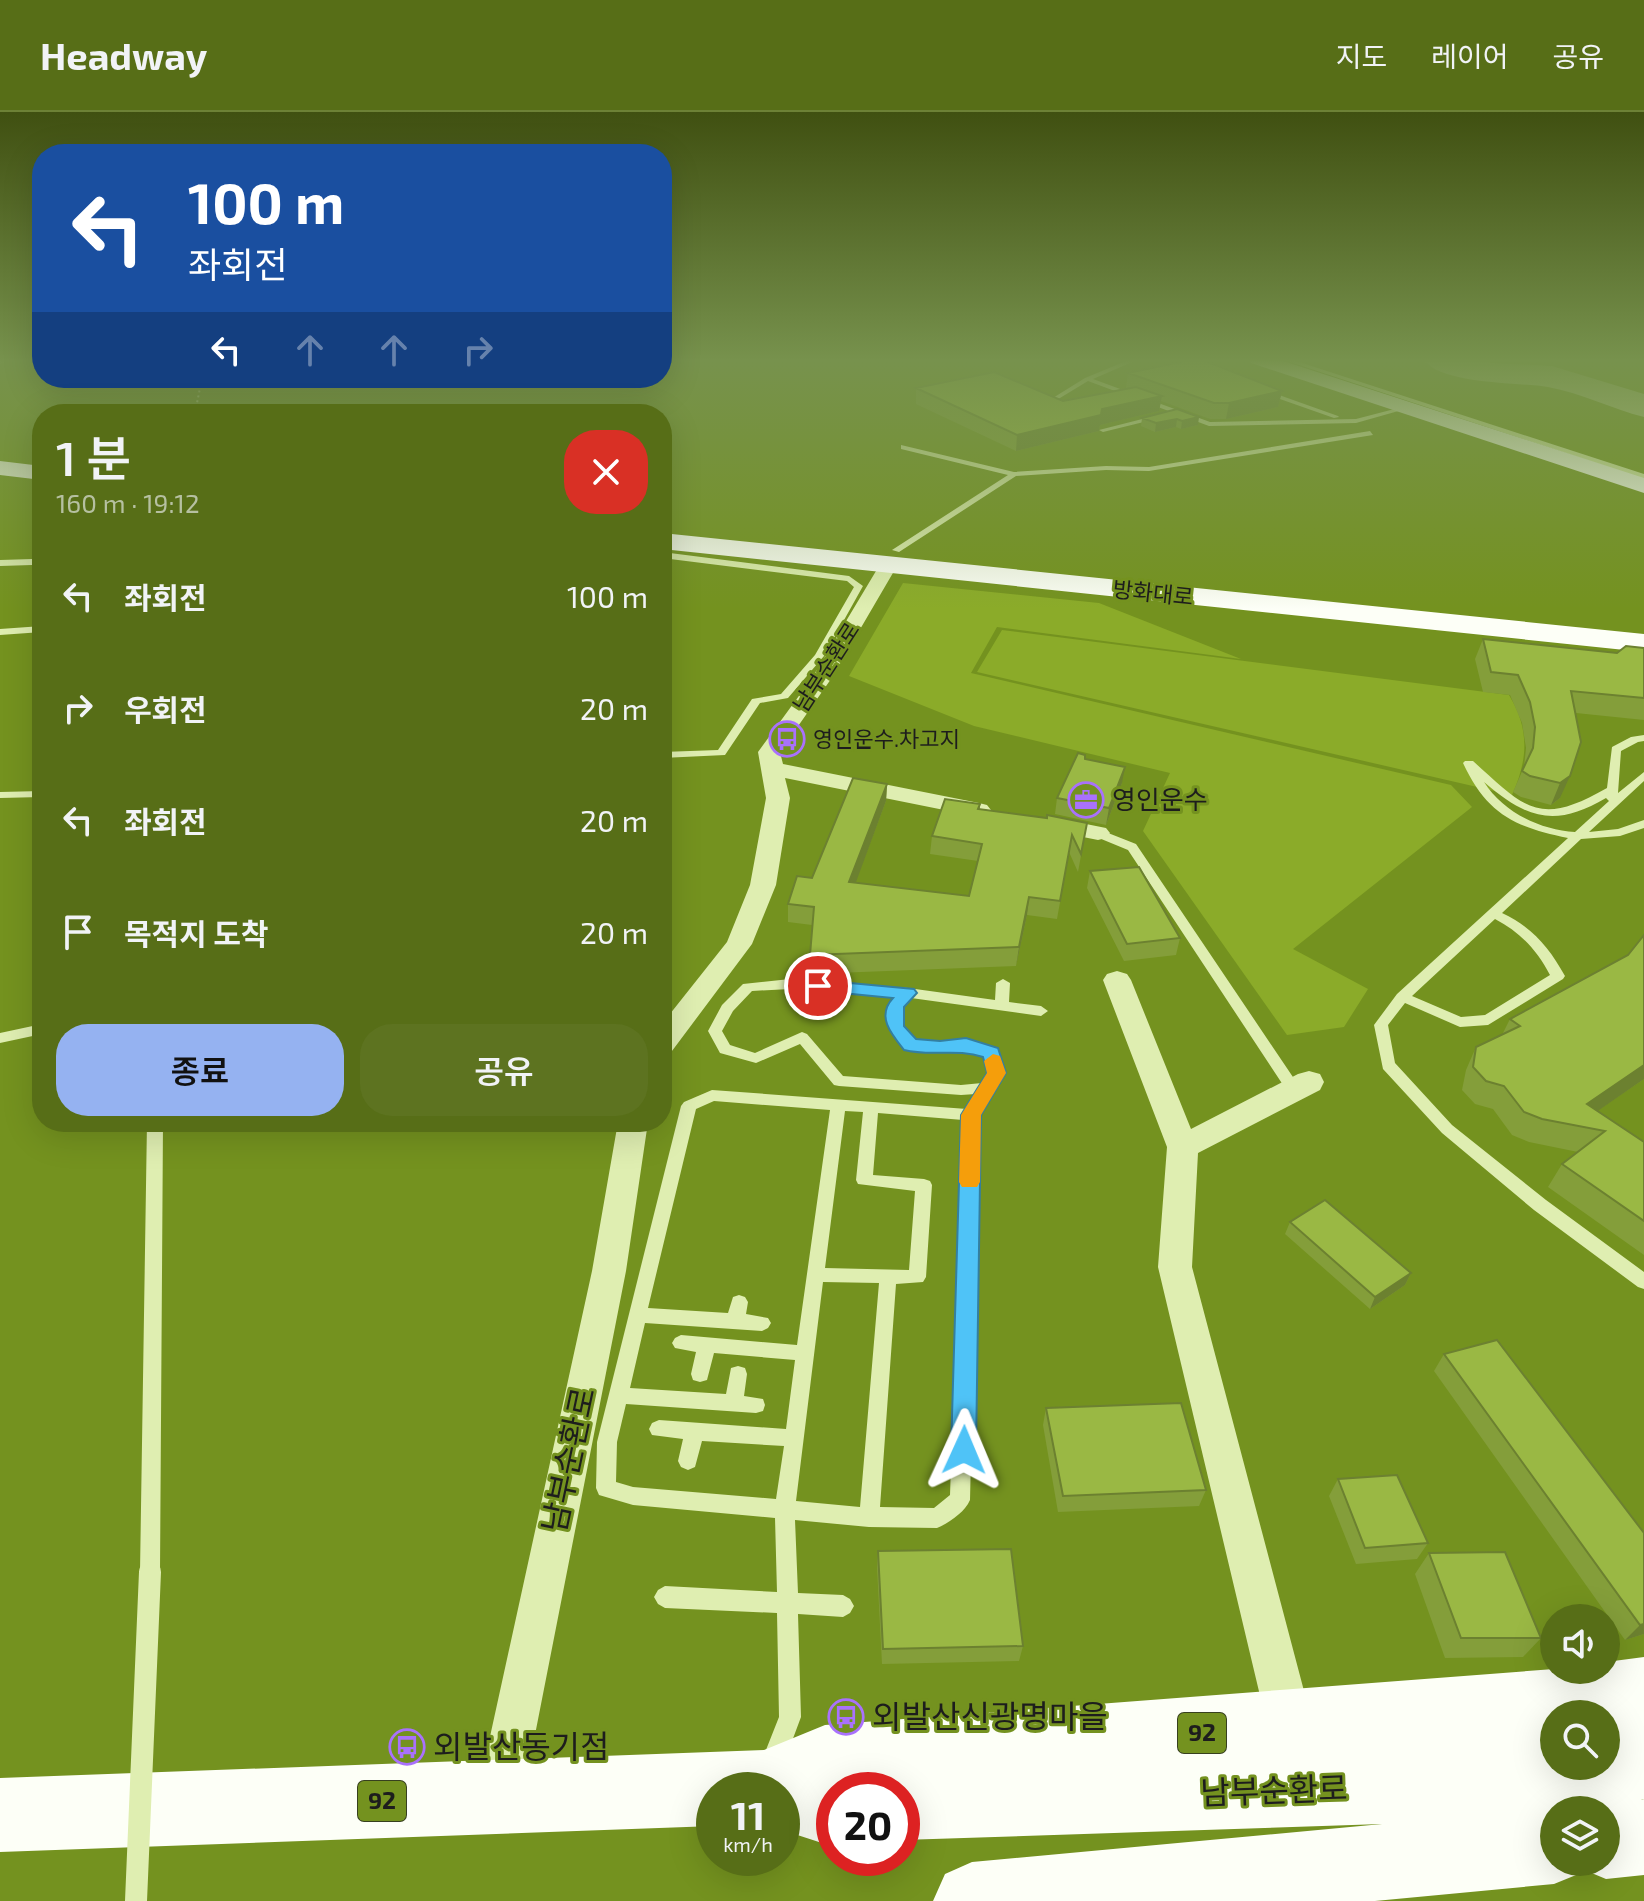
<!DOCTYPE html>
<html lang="ko">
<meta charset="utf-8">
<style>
body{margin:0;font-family:"Exo 2","Noto Sans KR",sans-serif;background:#5d7320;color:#f1f3f6;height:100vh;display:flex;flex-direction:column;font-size:30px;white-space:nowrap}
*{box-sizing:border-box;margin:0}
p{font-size:26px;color:#b6c0a1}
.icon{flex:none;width:44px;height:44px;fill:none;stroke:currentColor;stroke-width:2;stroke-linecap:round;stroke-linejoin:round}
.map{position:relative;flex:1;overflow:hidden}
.panel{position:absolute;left:32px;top:292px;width:640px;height:728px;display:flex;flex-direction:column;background:#576e17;border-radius:32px;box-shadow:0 8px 32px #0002}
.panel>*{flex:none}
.guide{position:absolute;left:32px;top:32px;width:640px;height:244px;border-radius:32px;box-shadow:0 8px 32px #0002;background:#1a4fa0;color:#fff;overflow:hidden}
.buttons{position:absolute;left:1540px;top:1492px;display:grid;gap:16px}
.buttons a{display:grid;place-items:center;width:80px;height:80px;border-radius:50%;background:#576e17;box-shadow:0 8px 32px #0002;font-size:40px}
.speed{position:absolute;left:696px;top:1660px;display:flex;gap:16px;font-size:40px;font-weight:700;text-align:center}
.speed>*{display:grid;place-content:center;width:104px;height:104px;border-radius:50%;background:#576e17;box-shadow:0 8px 32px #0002;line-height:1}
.speed small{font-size:20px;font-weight:400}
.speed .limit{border:12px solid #d22;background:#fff;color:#111}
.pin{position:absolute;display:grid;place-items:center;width:68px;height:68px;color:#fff;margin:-34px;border:4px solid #fff;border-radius:50%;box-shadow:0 2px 8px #0007}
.me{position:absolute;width:88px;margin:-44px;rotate:1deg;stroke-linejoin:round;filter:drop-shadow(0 0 6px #0008)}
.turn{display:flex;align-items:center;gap:28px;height:168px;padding:0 24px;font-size:36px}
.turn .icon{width:104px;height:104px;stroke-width:2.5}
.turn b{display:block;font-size:56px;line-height:68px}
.lanes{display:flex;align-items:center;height:76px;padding:0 24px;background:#0003;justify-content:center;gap:40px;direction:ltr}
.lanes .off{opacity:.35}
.round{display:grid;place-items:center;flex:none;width:84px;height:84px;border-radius:32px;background:#5d7320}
.headline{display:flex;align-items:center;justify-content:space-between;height:136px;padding:0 24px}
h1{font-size:48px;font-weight:600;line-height:60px}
.button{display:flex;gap:16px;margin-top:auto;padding:16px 24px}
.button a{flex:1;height:92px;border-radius:32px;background:#95b2f1;color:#111;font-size:32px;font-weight:600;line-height:92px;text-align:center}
.button a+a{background:#5d7320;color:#f1f3f6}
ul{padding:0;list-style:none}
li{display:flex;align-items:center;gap:24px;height:112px;padding:0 24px}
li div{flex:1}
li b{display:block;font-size:30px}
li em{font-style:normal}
header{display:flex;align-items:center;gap:48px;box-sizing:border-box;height:112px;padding:0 40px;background:#576e17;border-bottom:2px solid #6d8136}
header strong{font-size:38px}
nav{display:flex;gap:44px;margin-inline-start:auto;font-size:28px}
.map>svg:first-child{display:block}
</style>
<header>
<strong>Headway</strong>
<nav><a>지도</a><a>레이어</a><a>공유</a></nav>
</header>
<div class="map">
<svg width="1644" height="1789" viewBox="0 0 1644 1789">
<rect width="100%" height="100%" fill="#74921f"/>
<!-- green -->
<path fill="#8bab29" d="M903 471 1099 491 1241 547 997 515 971 561 1451 673 1472 695 1293 837 1368 877 1344 915 1287 923 1143 719 1170 661 974 614 849 564Z
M1002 518 1509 583C1530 617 1528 648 1512 683L977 560Z"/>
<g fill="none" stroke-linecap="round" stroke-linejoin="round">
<!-- taxiway -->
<path fill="#bac88f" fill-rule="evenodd" d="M1423 247H1477L1491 251 1552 254 1644 282V305C1612 297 1581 281 1548 275 1519 270 1441 273 1423 247Z"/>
<!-- path -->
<path stroke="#dfeeb1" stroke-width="2" stroke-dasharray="2 3" stroke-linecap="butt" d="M188 302 197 291 202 266"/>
<!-- service -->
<path fill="#dfeeb1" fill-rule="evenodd" d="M1131 247H1139L1093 267 1210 310 1356 307 1406 294 1409 296 1356 311 1209 314 1088 269 1055 289 1061 297H1057L1048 289 1085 266Z
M1281 247H1290L1644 362V367Z
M1265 278 1338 304 1339 305 1334 306 1263 281Z
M1158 303 1160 306 1103 320 1099 318Z
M1370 319 1373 323 1149 359 1106 358 1016 364 899 440 892 438 1008 363 901 337V333L1014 360 1106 354 1149 355Z
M662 440 849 464 863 474 824 544 788 586 760 591 725 643 662 646V640L718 638 752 587 781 582 815 543 854 475 847 469 662 446Z
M32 447 42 450V456L32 453 0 454V448Z
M42 514V520L0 523V517Z
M1644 623V629L1638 630 1621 639 1618 681 1644 660V669L1589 720 1618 717 1644 708V716L1620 724 1581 727 1502 801C1532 815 1549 835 1565 864L1563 867 1488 913 1460 915 1405 891 1388 913 1395 951 1452 1013 1546 1088 1644 1160V1177L1638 1175 1534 1098 1442 1021 1383 957 1374 913 1397 882 1568 726C1514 715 1487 702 1463 651L1465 649H1473C1526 697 1539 715 1607 676L1612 635 1631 625ZM1484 670C1527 707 1555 716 1606 686L1609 689 1575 720C1540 718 1503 700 1484 670ZM1495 807C1520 820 1537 838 1550 863L1485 903 1461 905 1412 884Z
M42 679V685L0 686V680Z
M1098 717 1136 732 1299 974 1302 978 1299 982H1289L1128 738 1094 724V718Z
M790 867 908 876 995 888 996 871 1003 867 1010 871 1009 890 1041 894 1048 899 1041 904 911 886 902 895V914L915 928 940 931 966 927 996 937 1003 961 979 1003 970 1388C965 1400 949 1411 937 1416L869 1415 795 1408 798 1481 843 1483 850 1487 854 1494 850 1501 843 1505 798 1502 801 1605 782 1656 774 1660 766 1656 762 1648 779 1605 777 1501 665 1496 658 1492 654 1485 658 1478 665 1474 777 1480 775 1406 633 1393 599 1383 596 1376 597 1330 681 994 684 990 712 978 967 997 976 982 961 983 839 974 834 973 800 932 756 951 720 941 708 919 722 893 743 872ZM790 877 896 885 888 894V915L906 937 940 941 965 937 984 944 989 961 982 971 961 973 843 964 807 922 802 920 755 941 730 933 722 919 733 899 752 879ZM714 989 830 998 797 1233 681 1223 675 1226 672 1231 675 1236 696 1240 691 1262 693 1268 700 1270 707 1268 714 1241 795 1248 786 1317 659 1308 652 1311 649 1317 652 1323 683 1327 678 1349 681 1355 688 1358 695 1355 702 1329 784 1334 776 1387 633 1375 616 1370 617 1330 626 1292 756 1301 763 1299 765 1293 763 1287 744 1284 747 1262 745 1256 738 1254 731 1256 726 1282 630 1276 645 1211 762 1219 768 1216 771 1211 768 1206 746 1202 748 1190 745 1185 739 1183 733 1185 728 1201 648 1196 696 997ZM845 999 863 1000 856 1068 858 1072 915 1079 909 1158 825 1156ZM878 1001 963 1008 950 1383 934 1396 880 1395 896 1172 923 1170 926 1165 932 1073 930 1069 924 1067 873 1063ZM823 1170 879 1171 860 1395 796 1389Z
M42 912V922L0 931V921Z
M147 1010H163L160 1460 157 1467 150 1470 143 1467 140 1460Z"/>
<!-- minor -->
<path fill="#dfeeb1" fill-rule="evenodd" d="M0 247H9L0 252Z
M888 449 897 454 831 567 780 640 783 652 979 691 987 693 991 698 987 703 979 705 785 666 790 686 776 773 752 832 672 939 662 942V912L727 830 750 773 766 686 758 640 812 566 879 454Z
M1051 705 1106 716 1110 721 1106 726 1098 728 1043 717 1039 712 1043 707Z
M1117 859 1127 862 1131 868 1191 1017 1298 962 1309 959 1320 962 1324 970 1320 978 1198 1041 1192 1155 1313 1613 1306 1629 1290 1636 1274 1629 1267 1613 1158 1155 1167 1035 1103 868 1107 862Z
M618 1010H648L626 1159 523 1684 517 1701 500 1707 483 1701 477 1684 592 1159Z"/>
<!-- primary -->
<path fill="#fdfff7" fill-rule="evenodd" d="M1248 247H1277L1644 366V381L1251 251Z
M0 349 42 354V368L0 363Z
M662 421 1644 522V540L662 437Z
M1644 1545V1687L1641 1688 1644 1687V1763L1606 1767 1582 1757 1581 1761 1554 1772 1375 1789H933L945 1762 972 1750 1382 1712 902 1728V1678H834V1731H822L782 1718V1678H714V1714L0 1740V1666L764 1638 825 1613 1554 1557 1606 1558V1550ZM1554 1602H1606V1654H1554ZM1602 1693 1590 1698H1606V1750H1554V1698Z"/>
<!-- service-bridge -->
<path stroke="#dfeeb1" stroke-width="22" d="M136 1789 150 1460"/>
</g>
<!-- wall -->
<path fill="#849e3a" d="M1128 261 1282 279 1278 295 1226 307H1210L1161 289 1159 299 1100 313 1099 319 1016 339 916 292V276L1063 289 1127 276H1126Z
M1177 297 1198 313 1181 317 1176 315 1155 320 1141 314 1142 306Z
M1483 527 1617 541 1644 536V608L1576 601 1560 686 1551 693 1521 685 1513 680 1524 655 1526 636 1522 611 1510 583 1483 580 1475 547Z
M1085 647 1122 671 1106 713 1055 702 1057 686Z
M887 672 886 689 855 771 969 784 978 749 930 742 932 724 980 692V697L1087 711 1078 760 1069 740 1057 807 1027 803 1016 854 810 862V843L812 813 788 810V792L812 766Z
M1090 759 1180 826 1176 843 1124 849 1087 776Z
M1644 823V967L1597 999 1644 1030V1143L1548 1075 1562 1052 1578 1040 1529 1030 1512 1023 1493 997 1475 992 1462 978 1466 958 1476 935 1502 923 1510 907 1628 843Z
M1290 1110 1411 1161 1405 1173 1370 1197 1285 1122Z
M1497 1228 1644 1522 1625 1528 1434 1259 1444 1242Z
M1046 1296 1206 1378 1199 1394 1058 1400 1043 1313Z
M1338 1367 1428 1431 1417 1447 1356 1452 1329 1384Z
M878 1439 1023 1534 1019 1549 882 1552 877 1455Z
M1429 1441 1541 1526 1523 1545 1445 1546 1415 1462Z"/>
<!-- shaded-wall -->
<path fill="#6c8130" d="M1282 279 1278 295 1226 307 1229 291Z
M1162 284 1159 299 1100 313 1099 319 1016 339 1017 323 1102 297Z
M1199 305 1198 313 1181 317 1182 309Z
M1177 307 1176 315 1155 320 1156 311Z
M1125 655 1122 671 1106 713 1109 696Z
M1570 664 1560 686 1551 693 1560 671Z
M887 672 886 689 849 789V770Z
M1029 785 1027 803 1016 854 1019 835Z
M1644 953V967L1576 1014 1587 992Z
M1411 1161 1405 1173 1370 1197 1375 1185Z
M1644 1512V1522L1625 1528 1640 1513Z"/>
<!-- building -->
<path fill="#9ab844" stroke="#6c8130" stroke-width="2" d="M1195 247H1200L1282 279 1229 291H1214L1128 261Z
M994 260 1063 289 1136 275 1162 284 1102 297 1101 303 1017 323 916 276Z
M1177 297 1199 305 1182 309 1177 307 1156 311 1142 306Z
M1483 527 1617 541 1626 534 1644 536V586L1571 579 1581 630 1570 664 1560 671 1530 664 1522 659 1533 636 1535 615 1530 590 1518 563 1491 560Z
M1078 641 1085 643V647L1125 655 1109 696 1057 686Z
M853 666 887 672 849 770 969 784 982 732 932 724 945 687 980 692 978 697 1047 706V703L1087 711 1081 742 1072 723 1060 789 1029 785 1019 835 810 843 814 795 788 792 797 764 812 766Z
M1139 755 1180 826 1127 832 1090 759Z
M1644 823V953L1587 992 1644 1030V1109L1562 1052 1605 1019 1542 1007 1524 1000 1504 974 1486 969 1473 955 1476 935 1520 914 1510 907 1628 843Z
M1325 1088 1411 1161 1375 1185 1290 1110Z
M1497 1228 1644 1421V1512L1640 1513 1444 1242Z
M1181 1291 1206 1378 1063 1384 1046 1296Z
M1397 1363 1428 1431 1365 1436 1338 1367Z
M1011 1437 1023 1534 883 1537 878 1439Z
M1505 1440 1541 1526H1461L1429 1441Z"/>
<!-- sky -->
<linearGradient id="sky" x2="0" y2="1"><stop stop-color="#405011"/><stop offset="0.5" stop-color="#77924d"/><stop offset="1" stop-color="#77924d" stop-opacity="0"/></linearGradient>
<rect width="1644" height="497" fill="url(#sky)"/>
<!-- route -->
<path fill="#4fc3f7" stroke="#337fa1" stroke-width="2" d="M818 868 914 877 917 881 904 895V914L916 927 940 929 966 926 998 936 1006 961 981 1003 976 1338 972 1346 964 1349 955 1346 951 1338 961 1003 987 961 983 945C957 936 931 945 904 938 891 922 876 904 893 886L811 878 809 874Z"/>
<!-- slow -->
<path fill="#f59e0b" d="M993 942 1000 944 1006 961 981 1003 980 1070 977 1075H962L959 1070 961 1003 987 961 984 949Z"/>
<!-- icons -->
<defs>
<symbol id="bus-ring" viewBox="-11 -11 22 22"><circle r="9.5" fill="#74921f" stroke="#a971fc" stroke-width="1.5"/><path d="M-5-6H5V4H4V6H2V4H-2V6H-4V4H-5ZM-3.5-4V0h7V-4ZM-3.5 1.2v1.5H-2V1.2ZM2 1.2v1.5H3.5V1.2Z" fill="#a971fc"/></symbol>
<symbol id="office-ring" viewBox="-11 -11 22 22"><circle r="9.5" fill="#74921f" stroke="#a971fc" stroke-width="1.5"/><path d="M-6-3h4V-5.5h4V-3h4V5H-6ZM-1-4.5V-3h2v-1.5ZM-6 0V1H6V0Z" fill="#a971fc"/></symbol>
</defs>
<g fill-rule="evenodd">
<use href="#bus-ring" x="767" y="607" width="40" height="40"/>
<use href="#office-ring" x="1066" y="668" width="40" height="40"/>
<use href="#bus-ring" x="826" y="1585" width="40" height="40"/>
<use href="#bus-ring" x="387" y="1615" width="40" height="40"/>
</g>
<g text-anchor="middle" stroke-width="6" stroke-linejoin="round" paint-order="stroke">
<!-- far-street labels -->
<g font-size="22" fill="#1d1d1d" stroke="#74921f">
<text transform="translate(1153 481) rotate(6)" y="8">방화대로</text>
<text transform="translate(826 555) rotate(-57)" y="8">남부순환로</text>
</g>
<!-- far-poi labels -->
<g font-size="22" fill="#1d1d1d" stroke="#74921f" text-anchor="start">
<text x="813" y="635">영인운수.차고지</text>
</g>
<!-- shield labels -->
<g fill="#74921f" stroke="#37401e" stroke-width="2">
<rect x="1178" y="1601" width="48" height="40" rx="6"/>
<rect x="358" y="1669" width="48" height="40" rx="6"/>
</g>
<g font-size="24" font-weight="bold" fill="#1d1d1d">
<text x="1202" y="1629">92</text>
<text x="382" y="1697">92</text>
</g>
<!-- poi labels -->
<g font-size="26" fill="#1d1d1d" stroke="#74921f" text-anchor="start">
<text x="1112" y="697">영인운수</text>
</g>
<!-- near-street labels -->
<g font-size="32" fill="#1d1d1d" stroke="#74921f">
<text transform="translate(569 1348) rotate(-78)" y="11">남부순환로</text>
<text transform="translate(1274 1679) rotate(-2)" y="11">남부순환로</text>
</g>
<!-- near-poi labels -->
<g font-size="32" fill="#1d1d1d" stroke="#74921f" text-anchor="start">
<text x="872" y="1616">외발산신광명마을</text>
<text x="433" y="1646">외발산동기점</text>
</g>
</g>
</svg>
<div class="buttons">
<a><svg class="icon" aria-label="sound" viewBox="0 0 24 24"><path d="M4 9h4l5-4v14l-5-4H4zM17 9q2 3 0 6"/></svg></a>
<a><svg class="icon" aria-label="search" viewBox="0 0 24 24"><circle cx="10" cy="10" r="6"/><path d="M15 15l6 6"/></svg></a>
<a><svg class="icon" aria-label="layers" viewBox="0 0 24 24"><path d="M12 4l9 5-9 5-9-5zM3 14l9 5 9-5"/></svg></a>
</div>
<div class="speed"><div>11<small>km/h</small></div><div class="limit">20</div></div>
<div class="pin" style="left:818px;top:874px;background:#d93025"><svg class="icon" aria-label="arrive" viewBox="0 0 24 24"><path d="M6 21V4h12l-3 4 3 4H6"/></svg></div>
<svg class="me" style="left:964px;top:1338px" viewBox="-20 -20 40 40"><path d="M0-17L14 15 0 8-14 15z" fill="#4fc3f7" stroke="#fff" stroke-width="4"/></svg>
<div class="guide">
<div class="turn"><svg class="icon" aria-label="left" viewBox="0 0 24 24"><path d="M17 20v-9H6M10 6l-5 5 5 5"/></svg><div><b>100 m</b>좌회전</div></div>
<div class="lanes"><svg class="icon" aria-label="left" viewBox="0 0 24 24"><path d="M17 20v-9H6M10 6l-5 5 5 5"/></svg><svg class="icon off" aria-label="ahead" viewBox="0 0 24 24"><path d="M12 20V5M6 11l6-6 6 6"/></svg><svg class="icon off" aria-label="ahead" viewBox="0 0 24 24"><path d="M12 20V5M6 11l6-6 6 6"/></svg><svg class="icon off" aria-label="right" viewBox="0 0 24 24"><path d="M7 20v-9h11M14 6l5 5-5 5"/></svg></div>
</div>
<section class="panel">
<div class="headline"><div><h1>1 분</h1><p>160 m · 19:12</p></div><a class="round" style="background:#d93025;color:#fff"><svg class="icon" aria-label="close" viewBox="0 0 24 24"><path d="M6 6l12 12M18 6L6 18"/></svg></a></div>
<ul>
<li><svg class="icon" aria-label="left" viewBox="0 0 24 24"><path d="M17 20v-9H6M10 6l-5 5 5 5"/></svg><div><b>좌회전</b></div><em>100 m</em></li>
<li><svg class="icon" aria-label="right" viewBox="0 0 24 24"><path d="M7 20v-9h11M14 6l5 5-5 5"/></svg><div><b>우회전</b></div><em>20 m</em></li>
<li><svg class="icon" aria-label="left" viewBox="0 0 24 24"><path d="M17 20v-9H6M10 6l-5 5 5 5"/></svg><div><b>좌회전</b></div><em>20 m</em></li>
<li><svg class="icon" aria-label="arrive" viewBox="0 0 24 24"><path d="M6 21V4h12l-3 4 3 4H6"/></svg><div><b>목적지 도착</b></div><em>20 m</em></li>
</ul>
<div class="button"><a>종료</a><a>공유</a></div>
</section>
</div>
